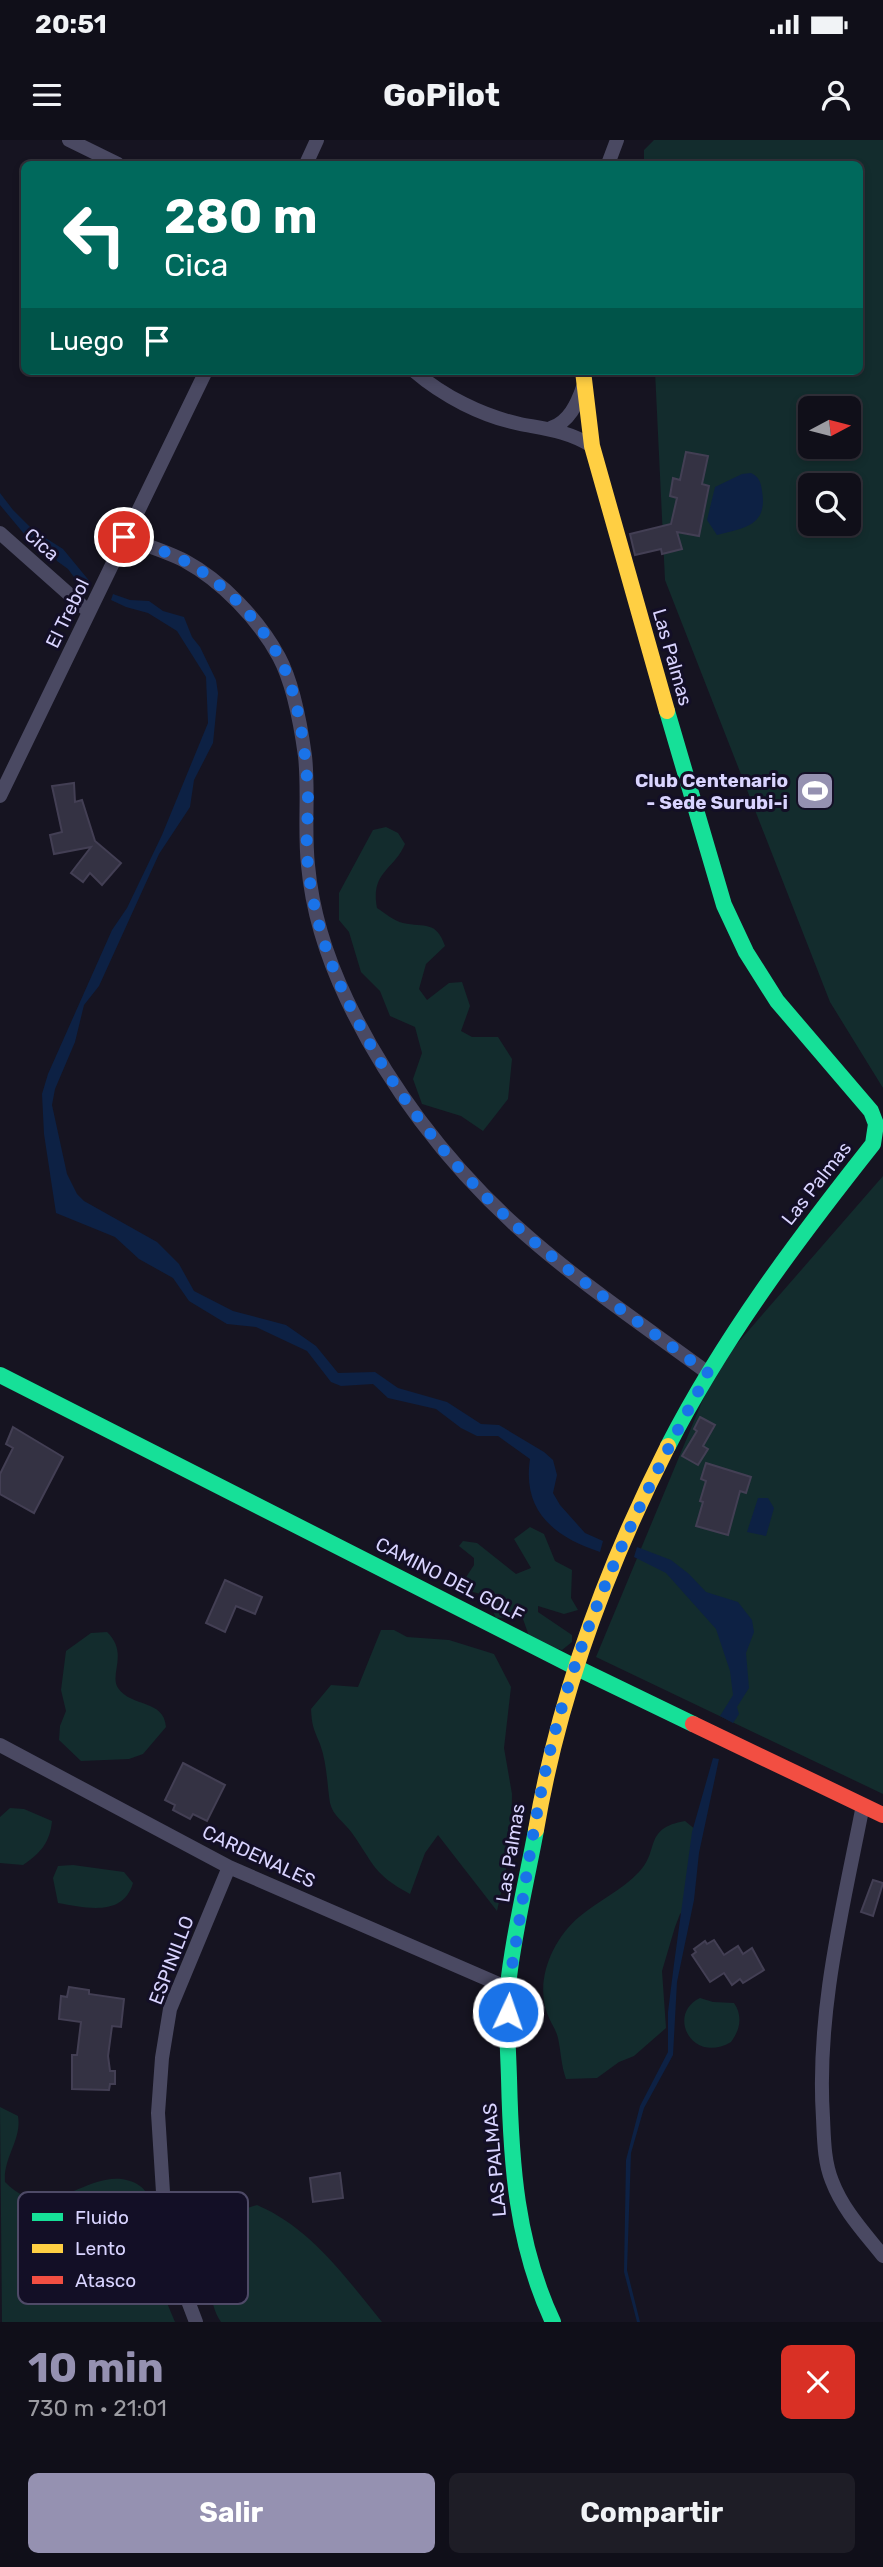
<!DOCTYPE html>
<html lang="es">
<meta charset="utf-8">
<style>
body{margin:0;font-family:Rubik,sans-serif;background:#1e1d26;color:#f1f3f6;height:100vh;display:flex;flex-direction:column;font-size:26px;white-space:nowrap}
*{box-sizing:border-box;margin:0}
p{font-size:23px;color:#9c9ca2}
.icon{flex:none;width:38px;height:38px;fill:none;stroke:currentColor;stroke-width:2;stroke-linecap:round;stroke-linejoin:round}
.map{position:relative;height:2182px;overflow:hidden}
.panel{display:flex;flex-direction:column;background:#100f19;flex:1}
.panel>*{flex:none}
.hud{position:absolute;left:21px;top:21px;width:842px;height:214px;border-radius:10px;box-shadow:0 4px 10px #0003,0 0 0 2px #302f38;background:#00695c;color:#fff;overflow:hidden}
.needle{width:46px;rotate:83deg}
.fabs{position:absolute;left:798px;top:256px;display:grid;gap:14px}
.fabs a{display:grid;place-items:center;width:63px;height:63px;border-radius:10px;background:#100f19;box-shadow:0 4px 10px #0003,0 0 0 2px #302f38;font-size:35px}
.pin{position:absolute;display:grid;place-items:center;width:60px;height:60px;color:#fff;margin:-30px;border:4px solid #fff;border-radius:50%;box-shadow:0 2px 7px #0007}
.me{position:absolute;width:77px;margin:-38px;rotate:3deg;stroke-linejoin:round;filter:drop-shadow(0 0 5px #0008)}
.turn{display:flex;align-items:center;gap:24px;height:147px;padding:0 28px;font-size:32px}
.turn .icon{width:91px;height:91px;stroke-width:2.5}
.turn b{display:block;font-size:49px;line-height:60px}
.then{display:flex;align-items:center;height:66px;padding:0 28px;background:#0003;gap:14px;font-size:26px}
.round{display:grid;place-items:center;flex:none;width:74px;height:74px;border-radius:10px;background:#1e1d26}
.summary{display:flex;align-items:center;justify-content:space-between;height:119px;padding:0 28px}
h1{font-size:42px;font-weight:700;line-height:52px;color:#9591b1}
.action{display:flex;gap:14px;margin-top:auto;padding:14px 28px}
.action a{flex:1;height:80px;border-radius:10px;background:#9591b1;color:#fff;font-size:28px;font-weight:700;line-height:80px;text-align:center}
.action a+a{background:#1e1d26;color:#f1f3f6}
.status{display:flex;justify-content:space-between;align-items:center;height:49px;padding:0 35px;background:#100f19;direction:ltr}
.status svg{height:19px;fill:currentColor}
header{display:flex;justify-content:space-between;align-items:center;height:91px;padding:0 28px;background:#100f19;font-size:32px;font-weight:700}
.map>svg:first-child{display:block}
</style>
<div class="status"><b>20:51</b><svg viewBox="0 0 49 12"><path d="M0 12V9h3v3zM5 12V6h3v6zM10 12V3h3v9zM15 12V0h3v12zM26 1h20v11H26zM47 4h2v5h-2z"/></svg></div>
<header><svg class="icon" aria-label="menu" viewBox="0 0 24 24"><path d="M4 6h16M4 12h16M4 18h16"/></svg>GoPilot<svg class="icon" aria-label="person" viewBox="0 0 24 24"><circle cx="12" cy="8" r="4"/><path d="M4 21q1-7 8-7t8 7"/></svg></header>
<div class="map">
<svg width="883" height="2182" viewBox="0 0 883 2182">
<rect width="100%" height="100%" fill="#161421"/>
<!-- green -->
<path fill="#132c2d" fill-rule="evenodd" d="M654 0H883V948L830 862 665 440 655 231H859V24H644V10ZM810 268H849V306H810ZM810 345H849V383H810Z
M386 687 398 693 405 704C394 730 370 732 377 768 385 773 394 781 403 783 425 788 436 780 445 806L426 824 419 849 427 860 449 843 462 842 470 866 461 891 472 897H498L512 919 508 959 483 991 461 976 422 964 413 939 422 913 415 887 390 876 380 851 361 832 349 792 339 780V753L373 690Z
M883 1036V1654L596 1517 716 1228Z
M530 1387 544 1394 555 1421 572 1430 571 1458 578 1470 564 1474 538 1466V1472L572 1495V1502L562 1510 531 1502 522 1476 496 1478 493 1471 498 1459 459 1448 474 1425V1418L459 1406 463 1401 477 1403 516 1434 531 1428 514 1399Z
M381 1490H394L407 1497 449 1500 494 1514 511 1547 504 1608 512 1654 511 1706 497 1771 438 1695 425 1713 410 1754C373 1734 374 1724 352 1693 344 1682 333 1676 330 1663 327 1644 327 1623 320 1604 314 1589 312 1587 311 1569L331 1545 358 1547Z
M107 1492C129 1513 109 1534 118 1548 132 1568 164 1559 166 1587L143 1614 129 1619 81 1621 59 1600 60 1586 66 1571 61 1550 66 1511 91 1493Z
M10 1668 24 1669 52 1681C50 1702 41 1713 23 1725L0 1723V1677Z
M685 1681 696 1690 695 1747 690 1765 680 1774 675 1787 662 1831 666 1888 634 1916 619 1922 597 1938 566 1939C561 1925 561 1912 558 1898 556 1889 550 1882 547 1873 535 1839 553 1799 579 1777 598 1761 622 1750 639 1732 660 1711 643 1688 685 1681Z
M73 1725 124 1732 133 1743C123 1777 87 1768 58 1763L53 1738 58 1726Z
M700 1858 713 1862 734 1863C743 1876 740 1890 731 1902 692 1925 666 1874 700 1858Z
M0 1967 18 1976C22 2000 3 2017 5 2042 50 2088 86 2027 130 2041 164 2052 146 2090 147 2112 148 2119 153 2126 155 2132 161 2149 168 2165 175 2182H2Z
M257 2065C311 2088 346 2138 382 2182H221C206 2161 208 2120 218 2097 221 2089 227 2081 232 2073Z"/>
<!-- water -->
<path fill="#0d2144" d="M751 333C759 337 761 342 762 351 768 386 744 388 717 395L707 380 715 347 742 334Z
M0 353 13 370 33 390 63 409 91 443 87 450 82 448 68 429 57 421 54 415 25 395 0 365Z
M113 454 130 460 149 461 163 471 184 477 192 497 200 507 216 540 218 553 213 603 194 640 190 667 159 714 99 846 84 865 75 902 55 949 52 965 67 1034 77 1054 84 1061 157 1102 179 1124 194 1151 233 1171 286 1185 316 1206 338 1233 375 1232 398 1248 447 1262 481 1284 499 1285 544 1312 553 1320 557 1335 553 1353 560 1365 585 1393 603 1401 600 1412C555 1397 522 1372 530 1319L498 1296H477L461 1288 436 1269 388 1258 373 1244 341 1246 331 1242 307 1211 256 1187 227 1184 189 1161 173 1138 139 1119 115 1097 56 1073 44 994 42 954 48 934 112 790 127 768 162 695 208 583 206 537 177 491 148 473 126 467 111 460Z
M758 1358H768L774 1368 766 1396 747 1392Z
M637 1407 671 1420 689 1434 706 1452 738 1462 752 1480 754 1492 746 1513 749 1548 737 1567 739 1574 733 1583 720 1576 733 1555 730 1531 716 1489 666 1433 634 1417Z
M713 1618 719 1619 699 1713 694 1760 677 1842 673 1915 644 1968 631 2013 627 2130 640 2182H637L624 2132 626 2020 640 1966 668 1912V1872L674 1824 692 1692Z"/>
<!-- building -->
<path fill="#343243" stroke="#433f54" stroke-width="2" d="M686 312 708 316 702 344 709 346 699 396 677 392 682 409 662 414 661 409 635 415 630 394 671 384 677 358 670 356 673 338 680 340Z
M74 643 75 662 82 660 95 701 121 723 102 745 90 733 83 742 71 733 91 707 54 714 50 695 62 692 52 646Z
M700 1277 715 1285 703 1306 708 1309 698 1325 682 1316 697 1291 694 1289Z
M13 1287 63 1317 34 1373 0 1354V1334L13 1308 6 1304Z
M706 1323 751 1337 746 1353 740 1351 728 1395 696 1386 703 1362 700 1361 706 1341 701 1339Z
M225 1440 262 1457 255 1474 236 1466 225 1492 206 1483Z
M183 1623 225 1645 207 1681 193 1674 190 1679 173 1670 175 1665 165 1660Z
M873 1740 883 1743 873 1776 861 1772Z
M714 1800 724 1815 738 1806 743 1814 752 1808 764 1830 743 1843 740 1839 732 1845 724 1833 710 1842 692 1815 696 1812 694 1809 705 1801 707 1804Z
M69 1847 89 1850V1854L124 1859 121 1887 112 1886 108 1916 110 1931H115V1944H110L109 1950 72 1949V1915H77L81 1882 59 1879 61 1856 67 1857Z
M340 2033 343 2058 313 2062 310 2038Z"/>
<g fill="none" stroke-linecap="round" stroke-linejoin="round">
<!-- street -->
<path stroke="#4a4962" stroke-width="14" d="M69 0 118 24
M306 24 317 0
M608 24 617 0
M414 231C443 256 482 276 520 284 546 289 568 291 592 306
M551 288C569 282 577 264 583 247
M0 393 89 472
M124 397C144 405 166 411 185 421 222 441 259 480 279 517 293 543 301 587 305 616 309 652 304 689 308 725 312 770 327 818 347 860 387 944 446 1022 515 1085 574 1139 643 1185 708 1233
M0 656 206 231
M0 1605 229 1727 508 1848
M863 1665C843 1767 816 1873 823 1978 824 1999 824 2021 832 2041 843 2070 864 2092 883 2116
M196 2182 180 2140 165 2084 158 1973 162 1918 170 1869 229 1727"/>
<!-- fast -->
<path stroke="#16e098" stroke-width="16" d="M667 571 724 765 746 812 777 861 871 971 876 984 873 1004C797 1100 724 1197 668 1306
M0 1235 575 1527 693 1584
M536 1690C527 1739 515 1787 509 1837 505 1870 508 1904 509 1938 511 2023 516 2103 553 2182"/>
<!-- slow -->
<path stroke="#ffcf43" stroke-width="16" d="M583 231 592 306 667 571
M536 1690C559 1555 606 1428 668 1306"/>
<!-- jam -->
<path stroke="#f24e42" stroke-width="16" d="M693 1584 883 1675"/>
</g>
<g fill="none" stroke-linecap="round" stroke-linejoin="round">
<!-- route -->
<path stroke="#1a73e8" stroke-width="12" stroke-dasharray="0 21.6" d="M124 397C144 405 166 411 185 421 222 441 259 480 279 517 299 554 307 618 308 660 308 681 305 703 308 725 312 770 327 818 347 860 387 944 446 1022 515 1085 575 1139 643 1185 708 1233 647 1346 590 1463 556 1588 533 1672 524 1762 508 1848V1872"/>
</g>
<!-- icons -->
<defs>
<symbol id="stadium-square" viewBox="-11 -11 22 22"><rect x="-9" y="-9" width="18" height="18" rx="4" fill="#9591b1" stroke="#130f26"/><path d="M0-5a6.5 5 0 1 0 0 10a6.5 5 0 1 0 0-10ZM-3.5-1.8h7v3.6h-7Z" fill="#fff"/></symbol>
</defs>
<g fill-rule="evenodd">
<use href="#stadium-square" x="793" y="629" width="44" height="44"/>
</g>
<g text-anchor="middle" stroke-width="6" stroke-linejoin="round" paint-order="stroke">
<!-- street labels -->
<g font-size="19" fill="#d9d4ff" stroke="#130f26">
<text transform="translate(42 404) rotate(41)" y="7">Cica</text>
<text transform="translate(67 473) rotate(-64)" y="7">El Trebol</text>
<text transform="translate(673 517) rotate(74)" y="7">Las Palmas</text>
<text transform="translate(816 1043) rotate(-52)" y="7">Las Palmas</text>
<text transform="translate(450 1439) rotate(27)" y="7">CAMINO DEL GOLF</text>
<text transform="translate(510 1713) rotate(-81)" y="7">Las Palmas</text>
<text transform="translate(259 1716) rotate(25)" y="7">CARDENALES</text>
<text transform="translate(171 1820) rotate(-69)" y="7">ESPINILLO</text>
<text transform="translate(494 2020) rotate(-95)" y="7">LAS PALMAS</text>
</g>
<!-- poi labels -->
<g font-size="19" font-weight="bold" fill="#d9d4ff" stroke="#130f26" text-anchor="end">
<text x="788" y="647">Club Centenario<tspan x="788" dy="22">- Sede Surubi-i</tspan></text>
</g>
</g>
<!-- legend -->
<rect x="18" y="2052" width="230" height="112" rx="10" fill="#130f26" stroke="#4e4a67" stroke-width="2"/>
<rect x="32" y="2073" width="31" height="8" fill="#16e098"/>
<rect x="32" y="2104" width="31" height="9" fill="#ffcf43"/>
<rect x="32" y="2136" width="31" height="8" fill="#f24e42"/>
<g font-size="19" fill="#d9d4ff">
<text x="75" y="2084">Fluido</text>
<text x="75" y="2115">Lento</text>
<text x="75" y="2147">Atasco</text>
</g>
</svg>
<div class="fabs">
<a><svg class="needle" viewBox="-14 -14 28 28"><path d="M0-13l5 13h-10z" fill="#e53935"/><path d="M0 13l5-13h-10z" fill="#9c9ca2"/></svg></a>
<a><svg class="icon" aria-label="search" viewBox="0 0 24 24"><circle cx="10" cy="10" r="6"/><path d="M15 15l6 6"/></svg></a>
</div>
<div class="pin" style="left:124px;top:397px;background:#d93025"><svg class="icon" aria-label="arrive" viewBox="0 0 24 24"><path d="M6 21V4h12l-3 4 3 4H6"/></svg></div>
<svg class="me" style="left:508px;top:1872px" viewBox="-20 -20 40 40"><circle r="17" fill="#1a73e8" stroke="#fff" stroke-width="3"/><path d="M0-11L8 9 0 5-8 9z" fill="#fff"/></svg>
<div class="hud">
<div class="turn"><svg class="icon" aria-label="left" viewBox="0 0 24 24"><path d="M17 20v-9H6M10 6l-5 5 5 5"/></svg><div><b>280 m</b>Cica</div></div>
<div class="then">Luego<svg class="icon" aria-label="arrive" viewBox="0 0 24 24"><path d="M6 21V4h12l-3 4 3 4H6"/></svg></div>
</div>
</div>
<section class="panel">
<div class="summary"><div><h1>10 min</h1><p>730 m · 21:01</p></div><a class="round" style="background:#d93025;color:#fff"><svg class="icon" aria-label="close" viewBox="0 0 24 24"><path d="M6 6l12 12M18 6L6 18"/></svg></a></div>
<div class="action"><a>Salir</a><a>Compartir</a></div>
</section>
